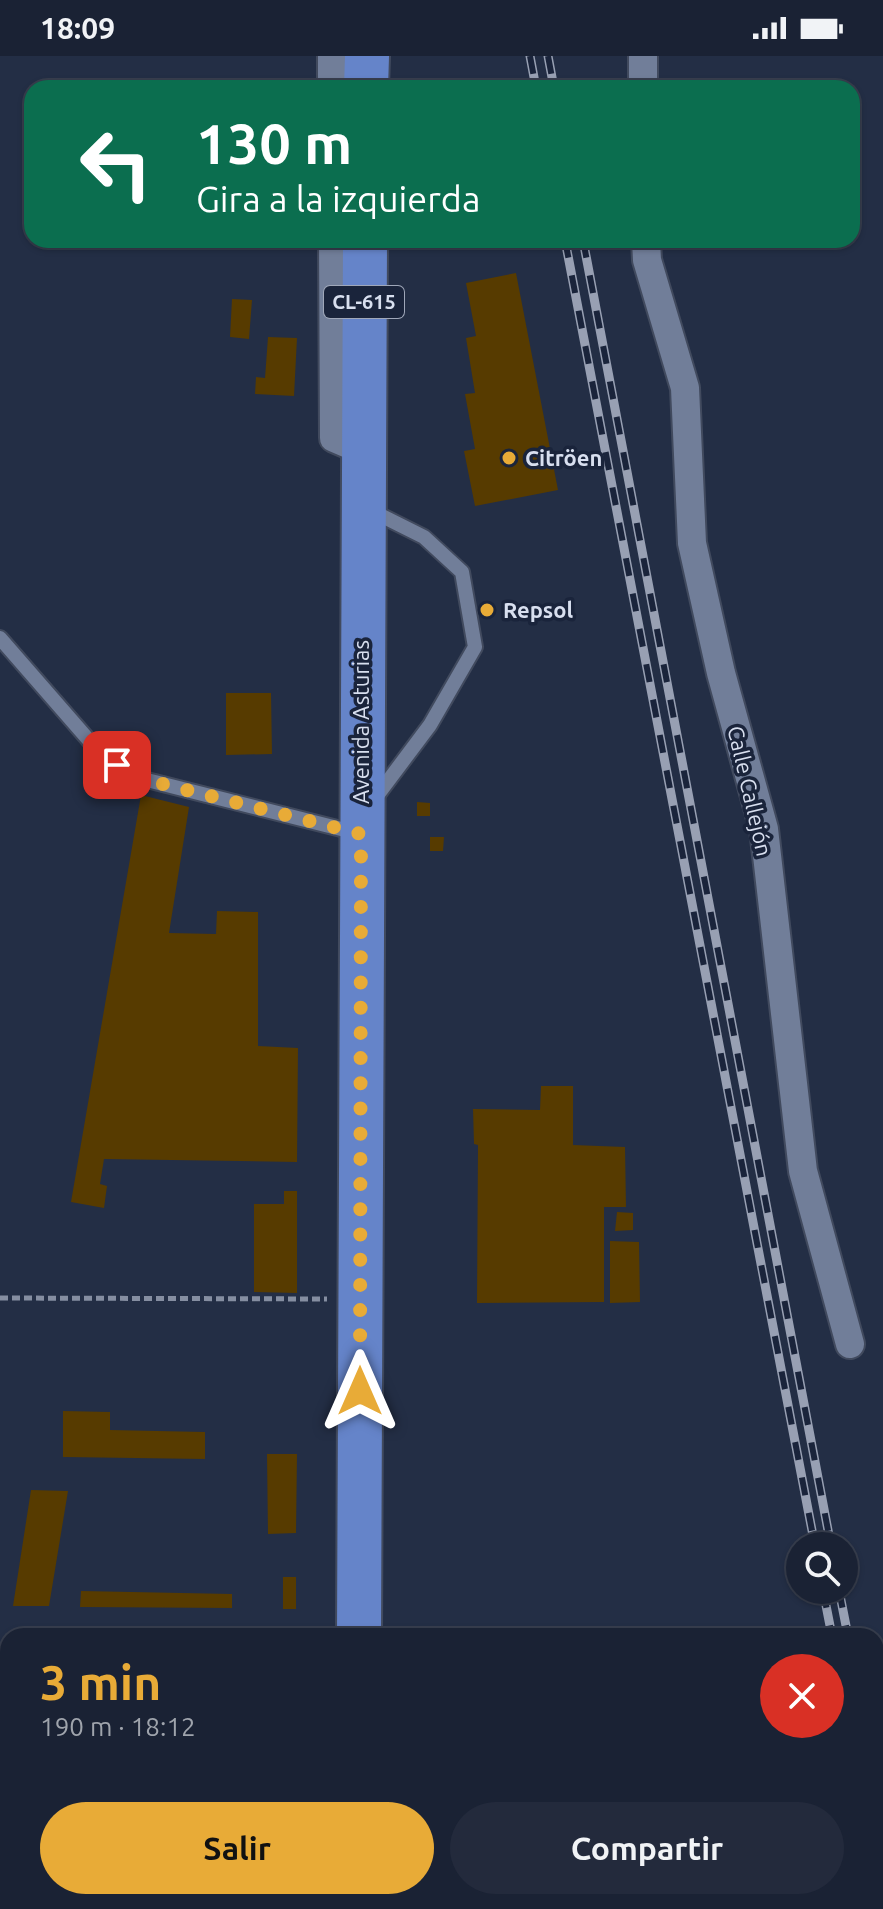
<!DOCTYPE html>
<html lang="es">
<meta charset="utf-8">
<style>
body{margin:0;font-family:Ubuntu,sans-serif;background:#232a3c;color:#f1f3f6;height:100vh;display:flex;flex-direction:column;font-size:30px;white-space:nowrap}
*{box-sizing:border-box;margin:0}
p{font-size:26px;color:#9fa4ac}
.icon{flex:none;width:44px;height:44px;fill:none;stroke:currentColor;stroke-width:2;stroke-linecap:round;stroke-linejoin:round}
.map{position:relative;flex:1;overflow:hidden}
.drawer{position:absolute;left:0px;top:1572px;width:884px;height:282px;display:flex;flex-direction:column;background:#1a2234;border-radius:24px 24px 0 0;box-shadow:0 2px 6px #0004,0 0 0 2px #383f4f}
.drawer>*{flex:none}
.hud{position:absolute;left:24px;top:24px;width:836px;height:168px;border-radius:24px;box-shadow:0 2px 6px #0004,0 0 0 2px #383f4f;background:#0b6e4f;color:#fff;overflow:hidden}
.tools{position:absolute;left:786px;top:1476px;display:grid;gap:16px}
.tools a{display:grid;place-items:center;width:72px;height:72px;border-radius:50%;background:#1a2234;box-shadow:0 2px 6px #0004,0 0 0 2px #383f4f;font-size:40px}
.pin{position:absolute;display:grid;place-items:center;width:68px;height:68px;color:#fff;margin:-34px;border-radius:16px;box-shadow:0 4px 12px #0006}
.me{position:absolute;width:88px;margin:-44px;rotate:0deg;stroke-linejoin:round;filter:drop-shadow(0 0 6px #0008)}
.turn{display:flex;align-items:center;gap:28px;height:168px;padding:0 40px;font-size:36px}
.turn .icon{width:104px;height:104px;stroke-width:2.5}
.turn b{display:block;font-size:56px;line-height:68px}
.round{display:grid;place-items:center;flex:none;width:84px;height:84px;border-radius:42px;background:#232a3c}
.summary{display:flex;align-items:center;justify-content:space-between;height:136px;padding:0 40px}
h1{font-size:48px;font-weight:700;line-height:60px;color:#e8ab37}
.button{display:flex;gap:16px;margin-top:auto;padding:16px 40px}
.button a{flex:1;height:92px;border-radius:48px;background:#e8ab37;color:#111;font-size:32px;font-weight:700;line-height:92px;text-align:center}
.button a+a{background:#232a3c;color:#f1f3f6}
.status{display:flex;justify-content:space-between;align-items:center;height:56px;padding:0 40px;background:#1a2234;direction:ltr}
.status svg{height:22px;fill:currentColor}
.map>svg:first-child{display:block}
</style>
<div class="status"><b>18:09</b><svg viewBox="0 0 49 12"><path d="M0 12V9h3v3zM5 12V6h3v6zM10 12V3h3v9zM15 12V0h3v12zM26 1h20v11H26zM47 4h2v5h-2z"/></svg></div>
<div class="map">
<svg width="883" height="1853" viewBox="0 0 883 1853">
<rect width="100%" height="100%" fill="#232e45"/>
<!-- building -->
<path fill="#573b00" d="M516 217 558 434 475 450 464 395 475 393 465 338 475 337 466 282 476 280 466 227Z
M232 243 252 244 249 283 230 281Z
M268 281 297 282 294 340 255 338 256 321 265 322Z
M226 637H271L272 698 226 699Z
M141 739 189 751 169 877 216 878 217 855 258 856V990L298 992 297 1106 104 1103 100 1128 107 1130 104 1152 71 1146Z
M417 746 430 747V760H417Z
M430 781H444L443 795H430Z
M541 1030H573V1089L625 1091 626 1151H604V1246L477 1247 478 1089 474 1088 473 1053 540 1054Z
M284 1135H297V1237L254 1236V1148H284Z
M617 1156 633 1157V1174L615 1175Z
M610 1185 639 1186 640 1246 610 1247Z
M63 1355 110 1356V1374L205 1376V1403L63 1401Z
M267 1398H297L296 1477 268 1478Z
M31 1434 68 1435 49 1550H13Z
M283 1521H296V1553H283Z
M81 1535 232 1538V1552L80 1551Z
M411 1846H500V1849L512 1853H411Z"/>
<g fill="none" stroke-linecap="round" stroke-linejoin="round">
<defs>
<path id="service" d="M372 455 424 481 462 516 475 591 430 669 373 745
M0 582 100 697 135 721 357 777"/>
<path id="minor" d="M332 32V0
M643 32V0
M333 184 334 382 362 394
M646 184 647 204 685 332 692 487 721 617 764 773 803 1115 850 1288"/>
<path id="primary" d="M366 32 367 0
M359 1580 365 184
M358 1853V1846"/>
</defs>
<!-- service casing -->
<use href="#service" stroke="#414a5e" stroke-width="18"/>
<!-- minor casing -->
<use href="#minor" stroke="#414a5e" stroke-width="32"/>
<!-- primary casing -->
<use href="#primary" stroke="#414a5e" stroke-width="48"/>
<!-- path -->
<path stroke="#858ea1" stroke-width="5" stroke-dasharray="8 4" stroke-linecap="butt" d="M0 1242 327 1243"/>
<!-- service -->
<use href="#service" stroke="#717e99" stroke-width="14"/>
<!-- minor -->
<use href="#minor" stroke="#717e99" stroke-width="28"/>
<!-- primary -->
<use href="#primary" stroke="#6584c9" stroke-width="44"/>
<defs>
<path id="rail" d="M530 0 536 32
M548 0 554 32
M565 184 815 1490
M583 184 831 1490
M823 1534 832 1580
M839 1534 848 1580
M876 1725 883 1762
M876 1811 883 1848"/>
</defs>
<!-- rail casing -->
<use href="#rail" stroke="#98a0b3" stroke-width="9"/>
<!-- rail -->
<use href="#rail" stroke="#1a243b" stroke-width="6" stroke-dasharray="18" stroke-linecap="butt"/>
</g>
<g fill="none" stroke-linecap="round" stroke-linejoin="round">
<!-- route -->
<path stroke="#e8ab37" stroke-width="14" stroke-dasharray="0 25.2" d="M117 709 135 721 361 778 360 1335"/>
</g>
<!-- markers -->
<g fill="#e8ab37" stroke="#1a243b" stroke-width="3">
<circle cx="509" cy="402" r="8"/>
<circle cx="487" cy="554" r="8"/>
</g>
<g text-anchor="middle" stroke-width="7" stroke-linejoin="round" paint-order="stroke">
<!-- shield labels -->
<rect fill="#1a243b" stroke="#9fa7b9" stroke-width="2" x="324" y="230" width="80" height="32" rx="6"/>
<g font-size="20" font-weight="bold" fill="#d8dfef">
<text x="364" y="253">CL-615</text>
</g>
<!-- poi labels -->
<g font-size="22" font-weight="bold" fill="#d8dfef" stroke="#1a243b" text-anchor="start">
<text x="525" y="410">Citröen</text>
<text x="503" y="562">Repsol</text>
</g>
<!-- street labels -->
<g font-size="22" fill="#d8dfef" stroke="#1a243b">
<text transform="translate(361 666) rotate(-90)" y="8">Avenida Asturias</text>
<text transform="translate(750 735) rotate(77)" y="8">Calle Callejón</text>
</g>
</g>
</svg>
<div class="tools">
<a><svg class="icon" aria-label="search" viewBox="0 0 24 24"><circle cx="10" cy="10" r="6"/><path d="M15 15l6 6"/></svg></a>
</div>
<div class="pin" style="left:117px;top:709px;background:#d93025"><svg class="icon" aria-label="arrive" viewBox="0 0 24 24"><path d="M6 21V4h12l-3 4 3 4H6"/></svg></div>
<svg class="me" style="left:360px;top:1335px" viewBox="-20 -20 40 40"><path d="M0-17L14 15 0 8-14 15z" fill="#e8ab37" stroke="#fff" stroke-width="4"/></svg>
<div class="hud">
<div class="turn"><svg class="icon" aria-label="left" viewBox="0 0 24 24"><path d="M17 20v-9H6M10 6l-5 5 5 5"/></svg><div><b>130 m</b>Gira a la izquierda</div></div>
</div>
<section class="drawer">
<div class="summary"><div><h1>3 min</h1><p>190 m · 18:12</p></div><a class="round" style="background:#d93025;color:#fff"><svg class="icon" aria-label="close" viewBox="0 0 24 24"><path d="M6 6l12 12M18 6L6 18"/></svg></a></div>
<div class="button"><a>Salir</a><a>Compartir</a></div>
</section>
</div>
